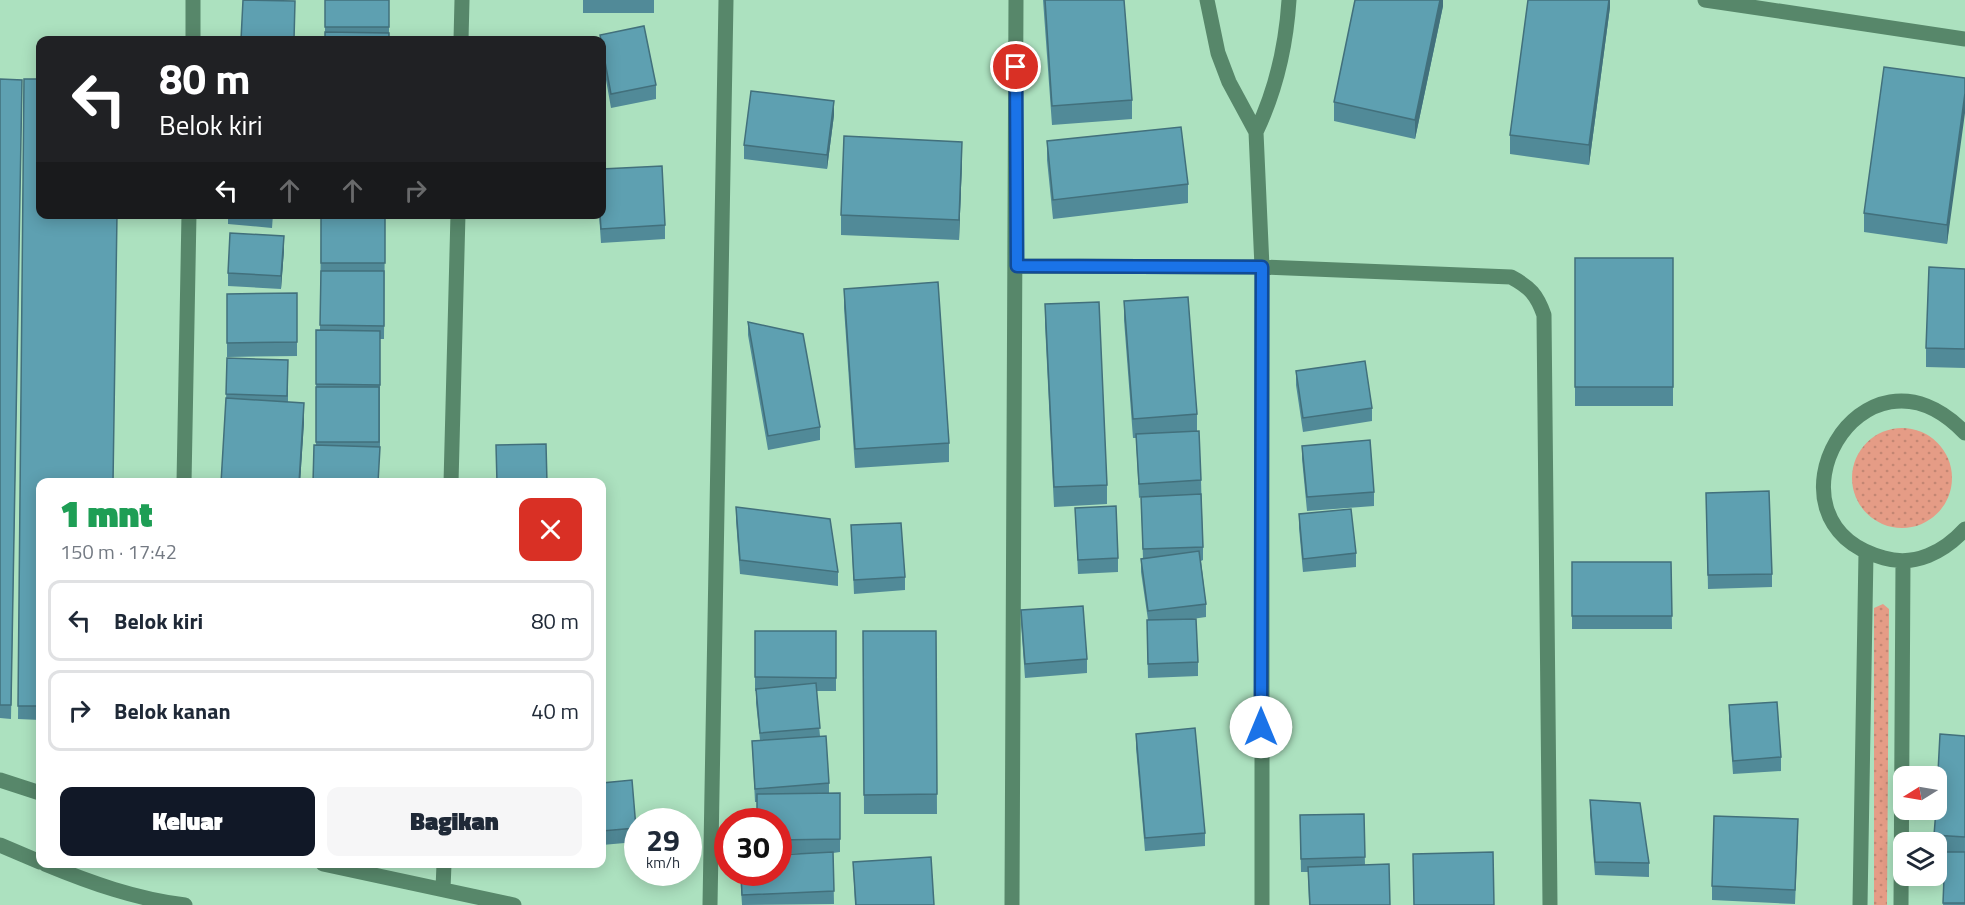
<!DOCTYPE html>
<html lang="id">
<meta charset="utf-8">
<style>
body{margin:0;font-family:"Titillium Web",sans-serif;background:#f6f6f7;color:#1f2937;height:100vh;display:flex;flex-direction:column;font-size:22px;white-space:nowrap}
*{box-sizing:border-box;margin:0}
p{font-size:20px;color:#747a83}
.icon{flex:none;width:33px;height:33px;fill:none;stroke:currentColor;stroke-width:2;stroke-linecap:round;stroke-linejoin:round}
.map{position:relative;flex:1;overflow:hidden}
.details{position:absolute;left:36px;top:478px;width:570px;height:390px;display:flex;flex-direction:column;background:#fff;border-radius:12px;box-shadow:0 3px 15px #0003}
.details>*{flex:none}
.guide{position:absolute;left:36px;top:36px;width:570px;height:183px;border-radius:12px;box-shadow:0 3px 15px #0003;background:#202124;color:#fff;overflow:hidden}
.needle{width:39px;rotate:259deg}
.buttons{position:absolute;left:1893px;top:766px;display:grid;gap:12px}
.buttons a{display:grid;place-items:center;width:54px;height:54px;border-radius:12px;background:#fff;box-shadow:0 3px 15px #0003;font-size:30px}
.speed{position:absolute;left:624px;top:808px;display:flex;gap:12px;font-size:30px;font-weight:700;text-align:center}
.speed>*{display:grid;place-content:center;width:78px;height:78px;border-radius:50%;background:#fff;box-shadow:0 3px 15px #0003;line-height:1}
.speed small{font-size:15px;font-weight:400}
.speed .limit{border:9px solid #d22;background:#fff;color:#111}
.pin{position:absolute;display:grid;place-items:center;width:51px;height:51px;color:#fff;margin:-26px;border:3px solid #fff;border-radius:50%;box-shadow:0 2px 6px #0007}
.me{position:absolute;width:66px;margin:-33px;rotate:0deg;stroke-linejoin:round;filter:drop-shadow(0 0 4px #0008)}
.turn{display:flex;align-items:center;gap:21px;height:126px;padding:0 24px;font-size:27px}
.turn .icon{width:78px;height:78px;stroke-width:2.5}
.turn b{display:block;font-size:42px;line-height:51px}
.lanes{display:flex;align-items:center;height:57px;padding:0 24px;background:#0003;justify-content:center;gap:30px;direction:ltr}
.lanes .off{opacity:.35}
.round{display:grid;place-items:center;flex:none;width:63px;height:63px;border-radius:12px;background:#f6f6f7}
.head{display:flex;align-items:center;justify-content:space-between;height:102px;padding:0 24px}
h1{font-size:36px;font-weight:800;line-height:45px;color:#1e9e55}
.action{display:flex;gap:12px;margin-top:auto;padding:12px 24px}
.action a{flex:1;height:69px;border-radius:12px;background:#111827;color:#fff;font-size:24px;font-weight:800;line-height:69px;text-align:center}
.action a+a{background:#f6f6f7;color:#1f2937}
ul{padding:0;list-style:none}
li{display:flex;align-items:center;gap:18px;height:81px;margin:0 12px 9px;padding:0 12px;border:3px solid #e0e1e3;border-radius:12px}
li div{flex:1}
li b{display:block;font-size:22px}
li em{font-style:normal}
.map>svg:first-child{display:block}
</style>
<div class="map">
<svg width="1965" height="905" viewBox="0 0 1965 905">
<defs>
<pattern id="park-dots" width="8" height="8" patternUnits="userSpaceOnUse" patternTransform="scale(1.5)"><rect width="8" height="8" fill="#e59c86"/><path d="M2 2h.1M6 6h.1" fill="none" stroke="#c38673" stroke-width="1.8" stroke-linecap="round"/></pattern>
</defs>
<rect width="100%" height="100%" fill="#ace1bf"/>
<!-- park -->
<path fill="url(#park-dots)" d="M1852 478a50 50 0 1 1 100 0a50 50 0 1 1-100 0Z
M1883 604 1889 609 1887 905H1874V608Z"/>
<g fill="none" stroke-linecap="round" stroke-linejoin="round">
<!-- minor -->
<path stroke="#57876a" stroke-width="15" d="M1207 0 1218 53 1229 82 1256 132 1262 267V905
M1705 0 1965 39
M193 40V0
M461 40 462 0
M1256 132C1276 90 1286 47 1289 0
M1017 266 1262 267 1511 277C1530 287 1537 295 1544 315L1550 905
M1965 433C1862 325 1752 522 1884 558 1915 567 1944 552 1965 529
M184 483 189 214
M451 483 458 214
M0 780 40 793
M0 845 40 862
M45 864C91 883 136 899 185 905
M323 864 514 905
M443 889 444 864
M710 905 726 0
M1012 905 1016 0
M1860 905 1866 553
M1901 905 1903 561"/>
</g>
<!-- wall -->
<path fill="#518a98" d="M325 0H389V40H325Z
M583 0H654V13H583Z
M1043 0H1124L1132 100V119L1052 125Z
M1443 0V6L1415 139 1334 121V102Z
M1610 0V7L1589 165 1510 154V135Z
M600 35 656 85V99L611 108 602 57V40H600Z
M1965 78 1947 244 1864 232V213Z
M0 79 22 80 11 719 0 718Z
M24 79 40 483V720L18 719Z
M834 115 827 169 744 159V145Z
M1047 141 1188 184V203L1053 219 1047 160Z
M962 161 959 240 841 235V215Z
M228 214H273L272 228 228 224Z
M321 214H387V217H385L384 339H380V461L316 445V330H320Z
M599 214 665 225V239L601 243Z
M284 250 281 289 228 286V273Z
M1575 258H1673V406H1575Z
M1965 269V368L1926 367V348Z
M844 289 949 443V462L855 468 844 308Z
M297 293V356L227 357V294Z
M1124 301 1197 414V431L1201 480 1203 547V560L1201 561 1206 604V617L1192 619 1198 662V676L1148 678 1147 634V620H1148L1141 572V559H1143L1141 497 1139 498 1136 438H1133L1124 320Z
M1045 304 1107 485V504L1054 507 1045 324Z
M748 322 820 427V440L768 450 748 335Z
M227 358 288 360V402L304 422 300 483H221L226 402Z
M1296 371 1372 408V421L1303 432 1296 385Z
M1302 446 1374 492V506L1307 511 1302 459Z
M1706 493 1772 574V587L1708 589Z
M736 507 838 572V586L740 574 736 520Z
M1075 508 1118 558V572L1078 574Z
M1299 514 1356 553V567L1303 572 1299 528Z
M851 525 905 577V590L854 594Z
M1572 562H1671L1672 629H1572Z
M1021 610 1087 659V673L1025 678 1021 624Z
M755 631H836V691H816L820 736 829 783V793H840V852L833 853 834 904 742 905 740 873H778L814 853 778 854V822L757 802H755L752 741 760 740 756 703V691H755Z
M863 631H936L937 814H864Z
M1729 705 1781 757V771L1733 774 1729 719Z
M1136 734 1205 833V846L1145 851 1136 748Z
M1965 736V905H1943L1945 855H1936V843H1934V835Z
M602 783 636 828V842L602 845Z
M1590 800 1649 863V877L1595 875 1590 814Z
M1364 814 1365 865 1390 905H1309L1308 872H1301L1300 815Z
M1798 833 1795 904 1712 900V886Z
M853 862 934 905H855Z"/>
<!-- shaded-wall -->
<path fill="#42707c" d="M1440 0H1443V6L1415 139V120Z
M1609 0H1610V7L1589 165V145Z
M1965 93V113L1947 244V225Z
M834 101V115L827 169V155Z
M962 142V161L959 240V220Z
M284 236V250L281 289V276Z
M304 403V422L300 483H299Z"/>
<!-- building -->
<path fill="#5ea0b1" stroke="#42707c" stroke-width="1.5" d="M243 0 295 1 294 40H241Z
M325 0H389V27H325Z
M1045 0H1124L1132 100 1052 106Z
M1355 0H1440L1415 120 1334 102Z
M1528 0H1609L1589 145 1510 135Z
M644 26 656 85 611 94 600 35Z
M325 32 389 33V40H325Z
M1884 67 1965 78V93L1947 225 1864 213Z
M0 79 22 80 11 705H0Z
M24 79H40V214H117L113 483H40V706H18Z
M751 91 834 101 827 155 744 145Z
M1181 127 1188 184 1053 200 1047 141Z
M844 136 962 142 959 220 841 215Z
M662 166 665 225 601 229 600 214H602V169Z
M321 214H385V263H321Z
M230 233 284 236 281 276 228 273Z
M1575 258H1673V387H1575Z
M1929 267 1965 269V349L1926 348Z
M321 271H384V326L320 325Z
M938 282 949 443 855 449 844 289Z
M297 293V342L227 343V294Z
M1188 297 1197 414 1133 419 1124 301Z
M1099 302 1107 485 1054 487 1045 304Z
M748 322 803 334 820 427 768 436Z
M316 330 380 331V385L316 384Z
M227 358 288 360 287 396 226 394Z
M1365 361 1372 408 1303 418 1296 371Z
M316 387H379V442H316Z
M226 398 304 403 299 483H221Z
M1199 431 1201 480 1139 484 1136 434Z
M1370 440 1374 492 1307 497 1302 446Z
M546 444 547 483H497L496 445Z
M314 445 380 447 378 483H313Z
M1769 491 1772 574 1708 575 1706 493Z
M1201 494 1203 547 1143 549 1141 497Z
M1116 506 1118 558 1078 560 1075 508Z
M736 507 830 519 838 572 740 560Z
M1351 509 1356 553 1303 559 1299 514Z
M901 523 905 577 854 580 851 525Z
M1199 551 1206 604 1148 611 1141 559Z
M1572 562H1671L1672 616H1572Z
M1083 606 1087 659 1025 664 1021 610Z
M1196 619 1198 662 1148 664 1147 620Z
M755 631H836V678L755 677Z
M863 631H936L937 794 864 795Z
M816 683 820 728 760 733 756 689Z
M1777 702 1781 757 1733 761 1729 705Z
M1195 728 1205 833 1145 838 1136 734Z
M1940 734 1965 736V837L1934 835 1936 810Z
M826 736 829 783 755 789 752 741Z
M632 780 636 828 602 831V783Z
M840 793V839L778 840V822H757V794Z
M1590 800 1640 803 1649 863 1595 862Z
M1364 814 1365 857 1301 859 1300 815Z
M1714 816 1798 819 1795 890 1712 886Z
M833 852 834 891 742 895 741 873H778V855Z
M1493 852 1494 905H1414L1413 854Z
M1945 852H1965V903H1943Z
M931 857 934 905H856L853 862Z
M1389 864 1390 905H1310L1308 867Z"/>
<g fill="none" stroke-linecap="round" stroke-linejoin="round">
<defs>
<path id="route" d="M1016 67 1017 266 1262 267 1261 727"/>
</defs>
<!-- route casing -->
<use href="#route" stroke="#114b97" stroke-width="15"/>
<!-- route -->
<use href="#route" stroke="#1a73e8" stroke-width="10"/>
</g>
</svg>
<div class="buttons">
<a><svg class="needle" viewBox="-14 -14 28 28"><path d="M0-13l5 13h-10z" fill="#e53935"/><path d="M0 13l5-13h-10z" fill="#747a83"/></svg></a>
<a><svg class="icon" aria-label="layers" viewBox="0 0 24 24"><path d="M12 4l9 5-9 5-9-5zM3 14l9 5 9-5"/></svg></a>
</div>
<div class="speed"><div>29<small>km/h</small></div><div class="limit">30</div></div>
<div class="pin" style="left:1016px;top:67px;background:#d93025"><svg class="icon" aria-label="arrive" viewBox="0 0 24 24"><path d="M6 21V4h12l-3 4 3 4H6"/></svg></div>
<svg class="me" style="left:1261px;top:727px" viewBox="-20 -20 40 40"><circle r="19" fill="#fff"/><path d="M0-13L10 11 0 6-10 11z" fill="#1a73e8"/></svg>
<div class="guide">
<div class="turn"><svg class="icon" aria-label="left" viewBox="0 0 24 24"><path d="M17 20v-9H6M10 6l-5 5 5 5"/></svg><div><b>80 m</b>Belok kiri</div></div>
<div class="lanes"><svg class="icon" aria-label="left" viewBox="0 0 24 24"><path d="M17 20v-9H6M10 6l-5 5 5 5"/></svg><svg class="icon off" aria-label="ahead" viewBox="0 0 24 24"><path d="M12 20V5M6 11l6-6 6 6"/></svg><svg class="icon off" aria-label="ahead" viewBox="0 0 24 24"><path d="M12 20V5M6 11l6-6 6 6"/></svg><svg class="icon off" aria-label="right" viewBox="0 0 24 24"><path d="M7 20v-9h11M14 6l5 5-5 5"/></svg></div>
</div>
<section class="details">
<div class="head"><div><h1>1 mnt</h1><p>150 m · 17:42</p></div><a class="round" style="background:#d93025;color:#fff"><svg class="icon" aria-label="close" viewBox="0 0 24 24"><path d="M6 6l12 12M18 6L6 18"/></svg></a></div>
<ul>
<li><svg class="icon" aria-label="left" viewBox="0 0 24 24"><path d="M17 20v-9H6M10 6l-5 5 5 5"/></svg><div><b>Belok kiri</b></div><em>80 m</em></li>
<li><svg class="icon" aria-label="right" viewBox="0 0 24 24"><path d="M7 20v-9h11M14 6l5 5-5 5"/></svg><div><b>Belok kanan</b></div><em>40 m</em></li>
</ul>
<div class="action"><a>Keluar</a><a>Bagikan</a></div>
</section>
</div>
